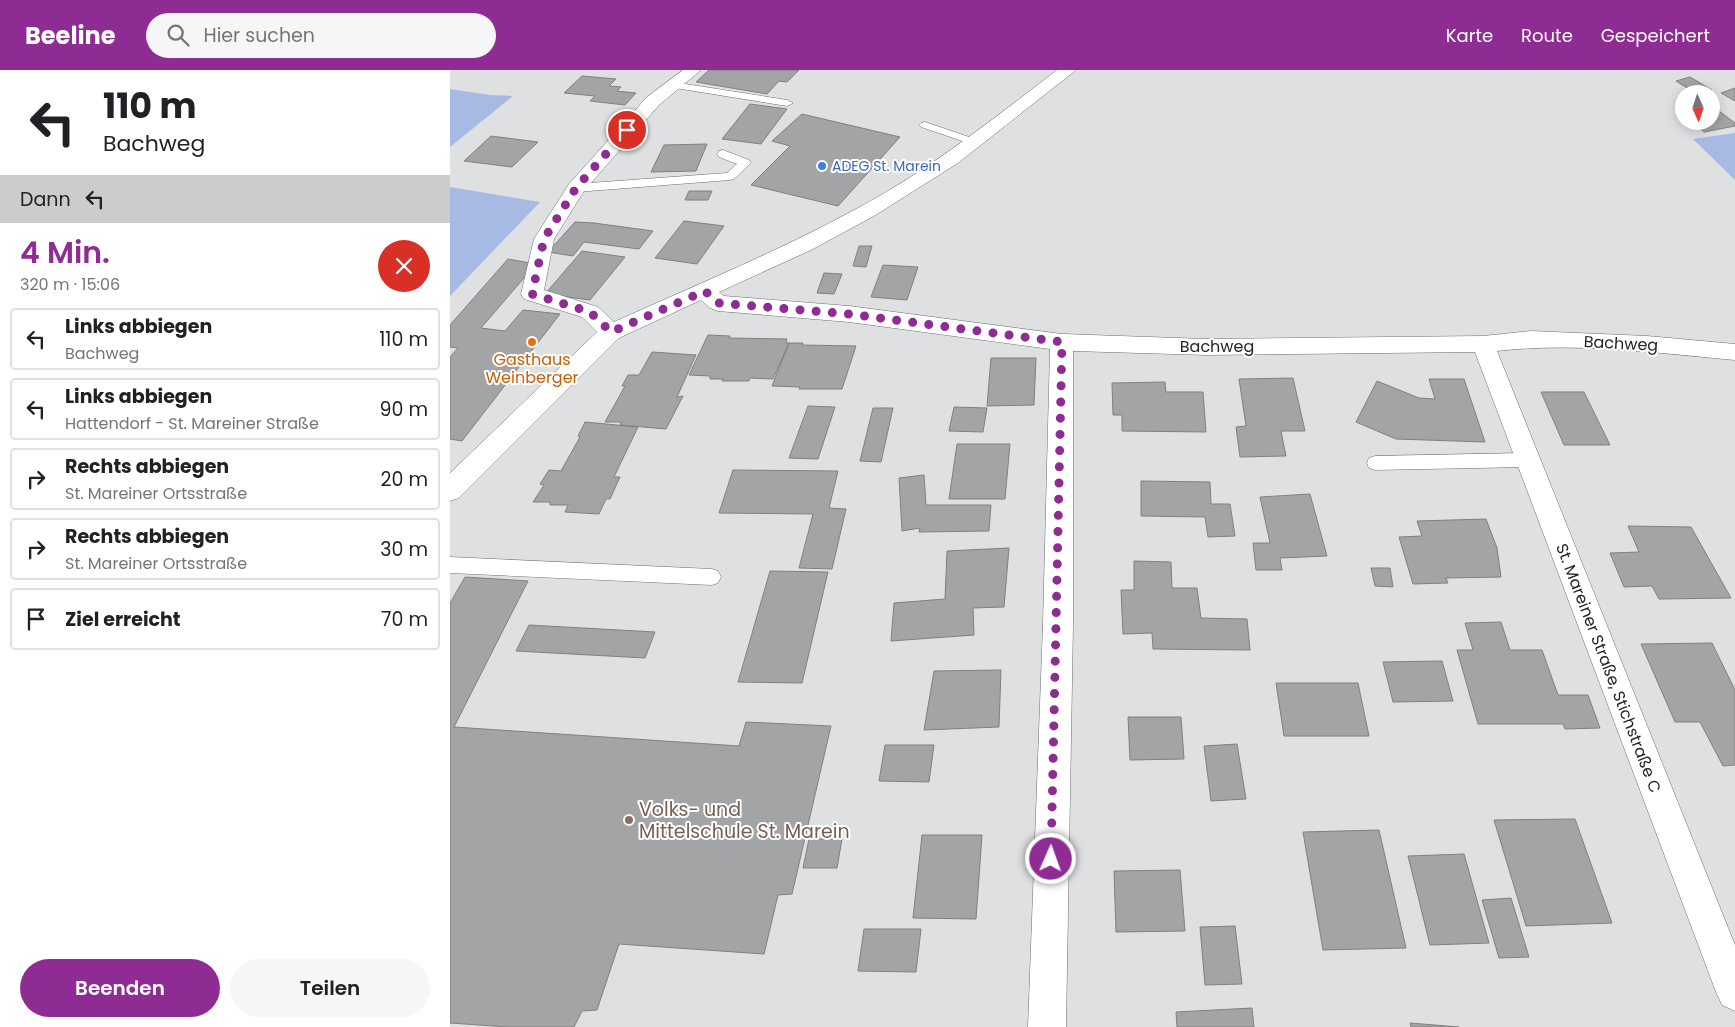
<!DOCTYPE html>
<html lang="de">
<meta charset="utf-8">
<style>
body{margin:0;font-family:Poppins,sans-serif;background:#f6f6f6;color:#202124;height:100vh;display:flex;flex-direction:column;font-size:19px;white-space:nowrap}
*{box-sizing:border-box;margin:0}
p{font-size:16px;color:#757577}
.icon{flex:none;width:28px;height:28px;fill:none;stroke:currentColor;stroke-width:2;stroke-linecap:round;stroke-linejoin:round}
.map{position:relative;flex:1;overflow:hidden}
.drawer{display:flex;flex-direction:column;background:#fff;width:450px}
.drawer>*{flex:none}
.guide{background:#fff;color:#202124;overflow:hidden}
.needle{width:32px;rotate:177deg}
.tools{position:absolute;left:1225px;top:15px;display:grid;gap:10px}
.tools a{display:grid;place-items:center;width:45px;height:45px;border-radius:50%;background:#fff;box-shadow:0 2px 12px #0003;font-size:25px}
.pin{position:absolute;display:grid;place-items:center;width:42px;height:42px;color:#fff;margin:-21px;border:2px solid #fff;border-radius:50%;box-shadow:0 1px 5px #0007}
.me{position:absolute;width:55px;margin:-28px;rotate:2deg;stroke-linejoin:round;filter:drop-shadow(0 0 4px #0008)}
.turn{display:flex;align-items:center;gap:18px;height:105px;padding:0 20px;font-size:22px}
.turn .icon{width:65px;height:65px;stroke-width:2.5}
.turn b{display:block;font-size:35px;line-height:42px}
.then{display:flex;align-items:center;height:48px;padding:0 20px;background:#0003;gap:10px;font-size:19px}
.round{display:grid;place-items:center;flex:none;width:52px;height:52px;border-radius:26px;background:#f6f6f6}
.headline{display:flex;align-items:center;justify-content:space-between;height:85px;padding:0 20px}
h1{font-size:30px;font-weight:600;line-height:38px;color:#8e2c94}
.button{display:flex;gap:10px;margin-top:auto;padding:10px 20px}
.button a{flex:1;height:58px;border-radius:30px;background:#8e2c94;color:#fff;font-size:20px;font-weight:600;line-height:58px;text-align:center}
.button a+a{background:#f6f6f6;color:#202124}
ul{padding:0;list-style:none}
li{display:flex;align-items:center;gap:15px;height:62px;margin:0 10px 8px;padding:0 10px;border:2px solid #e0e0e0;border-radius:5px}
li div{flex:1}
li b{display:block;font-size:19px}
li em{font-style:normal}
header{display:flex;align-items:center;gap:30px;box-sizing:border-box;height:70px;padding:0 25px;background:#8e2c94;color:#fff}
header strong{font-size:24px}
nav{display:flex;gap:28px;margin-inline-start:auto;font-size:18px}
.search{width:350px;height:45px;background:#f6f6f6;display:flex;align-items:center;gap:12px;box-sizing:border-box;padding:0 18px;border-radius:28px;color:#757577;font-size:19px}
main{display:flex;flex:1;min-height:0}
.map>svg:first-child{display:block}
</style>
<header>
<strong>Beeline</strong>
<div class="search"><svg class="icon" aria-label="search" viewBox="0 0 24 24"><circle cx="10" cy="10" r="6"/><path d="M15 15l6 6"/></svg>Hier suchen</div>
<nav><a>Karte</a><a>Route</a><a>Gespeichert</a></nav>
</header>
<main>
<section class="drawer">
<div class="guide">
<div class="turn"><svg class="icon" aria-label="left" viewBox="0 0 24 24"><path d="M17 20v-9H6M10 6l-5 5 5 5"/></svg><div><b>110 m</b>Bachweg</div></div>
<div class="then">Dann<svg class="icon" aria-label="left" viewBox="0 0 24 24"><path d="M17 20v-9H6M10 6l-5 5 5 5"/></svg></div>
</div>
<div class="headline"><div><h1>4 Min.</h1><p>320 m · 15:06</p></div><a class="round" style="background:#d93025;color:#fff"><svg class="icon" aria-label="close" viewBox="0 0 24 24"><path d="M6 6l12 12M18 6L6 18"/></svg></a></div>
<ul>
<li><svg class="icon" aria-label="left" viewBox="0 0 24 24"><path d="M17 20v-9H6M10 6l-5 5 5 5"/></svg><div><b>Links abbiegen</b><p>Bachweg</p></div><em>110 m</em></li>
<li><svg class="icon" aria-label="left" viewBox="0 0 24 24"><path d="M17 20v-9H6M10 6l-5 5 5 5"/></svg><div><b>Links abbiegen</b><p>Hattendorf - St. Mareiner Straße</p></div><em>90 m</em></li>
<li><svg class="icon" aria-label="right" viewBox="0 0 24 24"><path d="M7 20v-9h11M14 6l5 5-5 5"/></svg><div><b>Rechts abbiegen</b><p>St. Mareiner Ortsstraße</p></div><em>20 m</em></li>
<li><svg class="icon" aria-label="right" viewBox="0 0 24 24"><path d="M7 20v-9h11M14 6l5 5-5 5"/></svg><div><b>Rechts abbiegen</b><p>St. Mareiner Ortsstraße</p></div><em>30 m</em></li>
<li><svg class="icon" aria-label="arrive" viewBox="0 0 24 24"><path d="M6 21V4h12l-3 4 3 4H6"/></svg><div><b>Ziel erreicht</b></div><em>70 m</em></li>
</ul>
<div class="button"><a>Beenden</a><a>Teilen</a></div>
</section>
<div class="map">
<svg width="1285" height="957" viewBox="0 0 1285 957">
<rect width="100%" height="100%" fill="#dfe0e2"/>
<!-- green -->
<path fill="#a7bae4" d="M0 19 40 25 63 26 0 77Z
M1285 63V110L1243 69Z
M0 117 90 132 0 226Z"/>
<!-- building -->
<path fill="#a3a4a6" stroke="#7f8082" d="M259 0H349L337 12 329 11 317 24 246 12Z
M132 6 166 9 159 16 171 17 167 21 186 23 175 35 140 31 145 26 114 23Z
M1240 7 1262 20 1247 24 1226 11Z
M1285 18V31L1271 23Z
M300 34 337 39 311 74 272 69Z
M1269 41 1285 53V56L1254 62 1241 51H1261V42Z
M352 44 450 67 388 136 301 115 340 76 322 71Z
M41 66 88 72 62 97 14 91Z
M257 74 246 101 201 102 214 75Z
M239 121H262L258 130H235Z
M234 151 274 156 247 194 205 188Z
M125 152 144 153 203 161 189 179 134 172 123 186 98 182Z
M409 176H422L416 197 403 196Z
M132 181 175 187 140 230 95 224Z
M58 189 86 194 31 258 55 261 73 240 110 244 12 371 0 369V287L8 278 0 277V255Z
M433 195 468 197 457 230 421 227Z
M374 203 392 204 384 224 367 223Z
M258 265 280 266 279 268 337 269 336 273H339L323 309 300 308 299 311H272L273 309H260V306L239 305Z
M339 273H353L352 275 406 276 392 319H349L350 317 322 316Z
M202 282 246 285 227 327 233 326 216 359 170 355 171 352H155L175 316H172L178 305H189Z
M541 288H586L584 335 537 336Z
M843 308 855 361H831L836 386 790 387 786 357 796 356 789 309Z
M979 309H1014L1035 372 946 369 906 352 927 311 969 328 985 329Z
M715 312 716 322H753L756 362 672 361V345H663L662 313Z
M1091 322H1134L1160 375H1114Z
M358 336 385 337 368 389 339 388Z
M504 337 537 338 533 362 499 361Z
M423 338H443L431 392 410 391Z
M135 352 188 357 164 407H170L160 429H156L149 444 115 442 118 435H100V432H83L94 415 90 414 99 400 111 401 130 367 128 366Z
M507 374H560L555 429H499Z
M283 400 388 401 379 438 396 439 382 499 349 498 363 444 269 443Z
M474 405 476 435H541L539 461 469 462 470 458 452 461 449 408Z
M691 411 760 412 761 434H780L785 466 758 467 755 447 691 446Z
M860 424 877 486 830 488 832 500H806L803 473H820L810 427Z
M1036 449 1047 478 1051 507 996 508 998 513 963 514 949 467 972 466 967 451Z
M1178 456 1241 457 1281 528 1209 529 1202 516 1174 517 1160 483 1189 482Z
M559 478 554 537 523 538 524 565 441 571 444 533 495 529 497 481Z
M684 491 721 492 722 518H747L751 548 797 549 800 580 703 579 702 563 673 564 671 520H684Z
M921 498H940L943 517 925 516Z
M320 501 378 502 352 613 288 612Z
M15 507 78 511 4 657 289 676 296 652 381 656 342 824 328 825 314 884 169 874 147 940 132 941 124 957H58L0 953V533Z
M1051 552 1060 580H1092L1108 625H1138L1150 658 1115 659 1113 654H1028L1007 580H1023L1015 553Z
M79 555 205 562 195 588 66 581Z
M1262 573 1285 620V695L1273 696 1250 652H1225L1191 574Z
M992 591 1003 631 943 632 933 592Z
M551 600 549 657 474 660 484 601Z
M826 613H908L919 666H834Z
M678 647H731L734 689 680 690Z
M787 674 796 729 761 731 754 676Z
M435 675H484L479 712 429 711Z
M1125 749 1162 853 1076 856 1044 750Z
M929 760 956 878 873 880 853 762Z
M472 765H532L526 849 463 848Z
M359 769H392L387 798H353Z
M1014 784 1039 873 980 875 958 786Z
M730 800 735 861 666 862 664 801Z
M1061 828 1079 887 1049 888 1032 830Z
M785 856 792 914 755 915 750 857Z
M414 859H471L466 902 408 901Z
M802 938 804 957H727L726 942Z
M960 953 1009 957H961Z"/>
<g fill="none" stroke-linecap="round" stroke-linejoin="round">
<defs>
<path id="lane" d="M223 12 337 30 343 33 337 36 219 17 218 15Z
M475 52 528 70 530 72 524 75 471 57 469 55 471 53Z
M273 80 299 90 301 93 284 109 280 110 126 122 120 118 126 114 277 103 287 94 269 87 267 84 269 81Z
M1078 383 1084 385 1086 390 1084 395 1078 397 925 400 919 398 917 393 919 388 925 386Z
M0 487 262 499 268 501 271 507 268 513 262 515 0 503Z"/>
<path id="street" d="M233 0H251L209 35 134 121 104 169 94 220 148 237 164 252C246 215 329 181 408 138 479 100 543 49 607 0H626L508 93 424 146 361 180 269 222 274 226 399 236 612 264 757 269 1033 266 1081 261 1197 266 1285 274V290C1207 283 1126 272 1047 281L1285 875V941L1272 935 1266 922 1025 282 757 285 623 281V554L616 957H578L593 554 600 279 399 252 268 241 260 238 251 230 169 268 9 428 0 431V403L147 262 132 247 74 229 71 224 84 169 119 114 197 27Z"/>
</defs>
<!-- lane casing -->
<use href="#lane" stroke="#6c6d6f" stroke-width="1"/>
<!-- street casing -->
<use href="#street" stroke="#6c6d6f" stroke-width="1"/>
<!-- lane -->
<use href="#lane" fill="#fff" fill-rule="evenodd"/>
<!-- street -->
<use href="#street" fill="#fff" fill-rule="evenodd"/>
</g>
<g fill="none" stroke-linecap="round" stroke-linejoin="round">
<!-- route -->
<path stroke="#8e2c94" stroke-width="9" stroke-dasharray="0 16.2" d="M177 60 126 118 94 169 82 224 140 242 161 262 255 221 268 233 399 244 612 272 601 789"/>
</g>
<!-- markers -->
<circle fill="#3f7fe0" stroke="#fff" stroke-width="2" cx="372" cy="96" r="5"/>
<circle fill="#e8710a" stroke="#fff" stroke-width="2" cx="82" cy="272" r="5"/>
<circle fill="#8d6e63" stroke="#fff" stroke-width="2" cx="179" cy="750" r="5"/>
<g text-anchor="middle" stroke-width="4" stroke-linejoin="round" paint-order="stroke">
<!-- far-shop labels -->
<g font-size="14" fill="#366cbe" stroke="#fff" text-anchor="start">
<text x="382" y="101">ADEG St. Marein</text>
</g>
<!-- street labels -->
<g font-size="16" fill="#252526" stroke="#fff">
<text transform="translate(1171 273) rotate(3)" y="6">Bachweg</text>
<text x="767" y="282">Bachweg</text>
<text transform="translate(1159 598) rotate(69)" y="6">St. Mareiner Straße, Stichstraße C</text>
</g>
<!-- food labels -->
<g font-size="16" fill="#c56008" stroke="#fff">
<text x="82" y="295">Gasthaus<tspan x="82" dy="18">Weinberger</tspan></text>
</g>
<!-- near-education labels -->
<g font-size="19" fill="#785e54" stroke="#fff" text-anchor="start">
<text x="189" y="746">Volks- und<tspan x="189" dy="22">Mittelschule St. Marein</tspan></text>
</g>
</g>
</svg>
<div class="tools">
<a><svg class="needle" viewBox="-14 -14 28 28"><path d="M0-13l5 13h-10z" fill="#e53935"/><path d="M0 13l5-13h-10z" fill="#757577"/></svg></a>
</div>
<div class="pin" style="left:177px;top:60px;background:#d93025"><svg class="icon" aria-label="arrive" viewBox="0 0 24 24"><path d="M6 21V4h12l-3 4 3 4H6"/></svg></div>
<svg class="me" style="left:601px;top:789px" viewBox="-20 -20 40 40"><circle r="17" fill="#8e2c94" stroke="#fff" stroke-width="3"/><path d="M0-11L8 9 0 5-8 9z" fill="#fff"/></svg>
</div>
</main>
